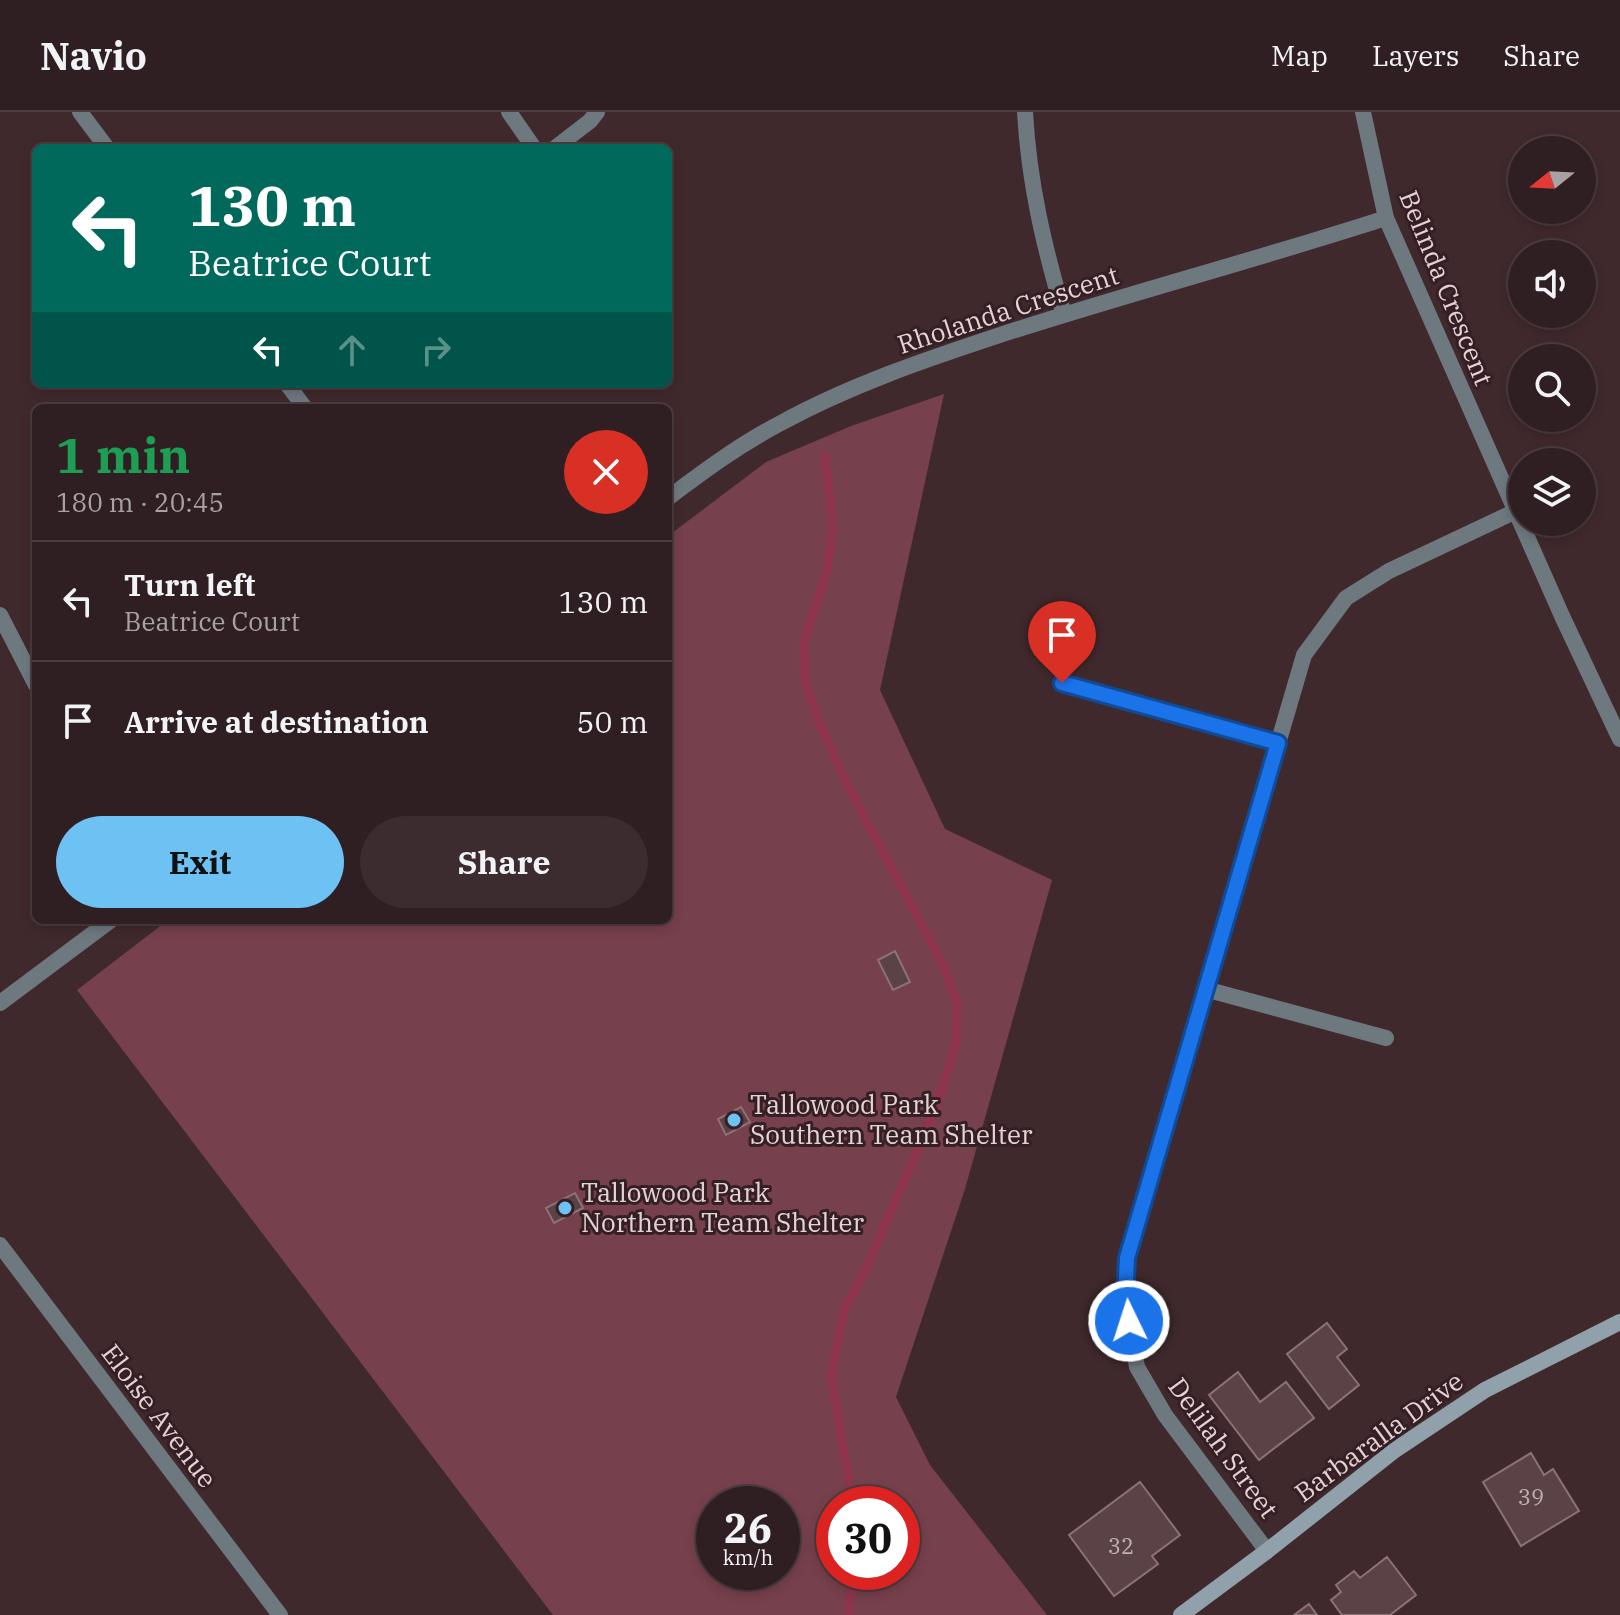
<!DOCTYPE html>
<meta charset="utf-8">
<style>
body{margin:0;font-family:"IBM Plex Serif",serif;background:#3c2c2f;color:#f1f3f6;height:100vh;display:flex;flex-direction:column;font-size:30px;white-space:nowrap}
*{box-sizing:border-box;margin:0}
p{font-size:26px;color:#a8a2a5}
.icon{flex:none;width:44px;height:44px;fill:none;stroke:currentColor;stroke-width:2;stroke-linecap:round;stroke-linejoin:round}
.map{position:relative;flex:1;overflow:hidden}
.details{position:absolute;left:32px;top:292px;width:640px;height:520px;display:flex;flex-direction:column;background:#301f22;border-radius:12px;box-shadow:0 4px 12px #0003,0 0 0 2px #4b3d40}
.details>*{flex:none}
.guide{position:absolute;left:32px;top:32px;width:640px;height:244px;border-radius:12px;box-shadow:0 4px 12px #0003,0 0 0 2px #4b3d40;background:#00695c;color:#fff;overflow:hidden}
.needle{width:52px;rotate:252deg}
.tools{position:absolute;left:1508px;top:24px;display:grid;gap:16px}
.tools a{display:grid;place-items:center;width:88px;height:88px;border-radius:50%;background:#301f22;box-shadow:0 4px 12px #0003,0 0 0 2px #4b3d40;font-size:40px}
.speed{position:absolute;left:696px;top:1374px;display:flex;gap:16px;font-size:40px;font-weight:700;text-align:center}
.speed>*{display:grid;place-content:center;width:104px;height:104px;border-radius:50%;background:#301f22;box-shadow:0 4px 12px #0003,0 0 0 2px #4b3d40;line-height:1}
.speed small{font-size:20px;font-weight:400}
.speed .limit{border:12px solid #d22;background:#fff;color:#111}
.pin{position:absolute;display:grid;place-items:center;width:68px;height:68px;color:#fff;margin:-82px -34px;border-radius:50% 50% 50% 0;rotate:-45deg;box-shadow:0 0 8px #0007}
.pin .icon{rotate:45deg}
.me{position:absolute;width:88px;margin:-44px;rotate:356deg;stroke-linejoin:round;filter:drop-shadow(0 0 6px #0008)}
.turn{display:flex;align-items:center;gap:28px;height:168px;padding:0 24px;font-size:36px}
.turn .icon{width:104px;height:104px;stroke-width:2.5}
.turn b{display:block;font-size:56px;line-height:68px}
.lanes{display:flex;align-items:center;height:76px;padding:0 24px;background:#0003;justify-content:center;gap:40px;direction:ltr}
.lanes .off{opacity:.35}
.round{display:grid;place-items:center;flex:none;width:84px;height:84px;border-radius:42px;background:#3c2c2f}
.headline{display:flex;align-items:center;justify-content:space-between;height:136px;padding:0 24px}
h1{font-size:48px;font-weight:700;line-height:60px;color:#1e9e55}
.button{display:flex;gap:16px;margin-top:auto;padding:16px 24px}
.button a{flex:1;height:92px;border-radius:48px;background:#6ec2f3;color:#111;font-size:32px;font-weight:700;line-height:92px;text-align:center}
.button a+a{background:#3c2c2f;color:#f1f3f6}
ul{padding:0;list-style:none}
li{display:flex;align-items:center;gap:24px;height:120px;padding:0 24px;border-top:2px solid #4b3d40}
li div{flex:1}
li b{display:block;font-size:30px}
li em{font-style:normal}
header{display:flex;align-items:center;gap:48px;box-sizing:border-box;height:112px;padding:0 40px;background:#301f22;border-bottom:2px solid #4b3d40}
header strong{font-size:38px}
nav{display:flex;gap:44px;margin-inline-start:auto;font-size:28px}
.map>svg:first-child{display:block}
</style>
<header>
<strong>Navio</strong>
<nav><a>Map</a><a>Layers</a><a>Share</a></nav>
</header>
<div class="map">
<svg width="1620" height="1503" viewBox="0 0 1620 1503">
<rect width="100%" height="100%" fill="#40292d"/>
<!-- green -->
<path fill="#76404c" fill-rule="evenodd" d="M944 282 880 578 945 717 1052 768 965 1077 896 1285 930 1353 1047 1503H553L77 878 168 808H668V424L766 350 851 314ZM714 1392H782V1460H714ZM834 1392H902V1460H834Z"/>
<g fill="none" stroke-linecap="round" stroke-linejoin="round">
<!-- stream -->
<path stroke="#8e344d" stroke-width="9" d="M825 345 833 416 827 459 804 529 805 568 819 610 847 672 942 851 957 891 956 932 934 1000 864 1161 844 1198 831 1265 853 1392
M849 1503 852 1460"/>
</g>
<!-- building -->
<path fill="#5b4247" stroke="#8d7176" stroke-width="2" d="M895 839 910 870 893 878 878 848Z
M741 995 750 1010 726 1023 718 1007Z
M575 1081 583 1096 554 1111 546 1096Z
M1327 1211 1347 1237 1337 1245 1359 1273 1329 1297 1287 1242Z
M1238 1260 1260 1290 1286 1270 1314 1306 1259 1348 1209 1283Z
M1531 1341 1544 1363 1553 1357 1579 1399 1521 1434 1483 1370Z
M1140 1370 1180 1423 1152 1444 1158 1452 1114 1484 1069 1423Z
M1387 1445 1416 1483 1390 1503H1342L1331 1488 1341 1480 1336 1473 1354 1459 1360 1466Z
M1309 1492 1317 1503H1294Z"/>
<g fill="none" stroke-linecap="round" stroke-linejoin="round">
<!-- street -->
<path stroke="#6e787f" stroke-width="16" d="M80 0 107 36
M509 0 534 36
M1025 0C1029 72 1044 134 1064 203
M1363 0 1386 106 1562 504 1620 627
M555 36 590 9 597 0
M287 272 305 296
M668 386C704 359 739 333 779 312 850 273 927 247 1003 222 1130 181 1259 147 1386 106
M0 503 36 573
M1062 571 1278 631
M1205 877 1386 926
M0 891 111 808
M0 1133 280 1503
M1267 1439 1165 1303 1137 1255 1125 1187 1127 1146 1304 543 1346 486 1389 459 1516 399"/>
<!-- secondary -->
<path stroke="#90a1ab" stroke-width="16" d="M1181 1503 1267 1439 1395 1338 1485 1278 1620 1210"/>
</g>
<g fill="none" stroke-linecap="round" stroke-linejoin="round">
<defs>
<path id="route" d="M1062 571 1278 631 1127 1146 1125 1187 1129 1209"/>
</defs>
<!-- route casing -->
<use href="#route" stroke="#114b97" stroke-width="20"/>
<!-- route -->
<use href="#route" stroke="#1a73e8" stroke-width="14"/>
</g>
<!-- markers -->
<g fill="#6ec2f3" stroke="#351f24" stroke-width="3">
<circle cx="734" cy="1008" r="8"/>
<circle cx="565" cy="1096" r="8"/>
</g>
<g text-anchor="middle" stroke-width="6" stroke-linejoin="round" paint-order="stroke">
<!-- number labels -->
<g font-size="22" fill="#c0afb2">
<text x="1531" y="1393">39</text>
<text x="1121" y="1442">32</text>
</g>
<!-- street labels -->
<g font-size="26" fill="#e2d3d5" stroke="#351f24">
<text transform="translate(1446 176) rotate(68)" y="9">Belinda Crescent</text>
<text transform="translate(1008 198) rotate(-18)" y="9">Rholanda Crescent</text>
<text transform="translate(159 1304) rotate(53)" y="9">Eloise Avenue</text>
<text transform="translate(1379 1325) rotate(-36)" y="9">Barbaralla Drive</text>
<text transform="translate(1223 1336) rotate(54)" y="9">Delilah Street</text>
</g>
<!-- poi labels -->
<g font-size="26" fill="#e2d3d5" stroke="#351f24" text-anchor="start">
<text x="750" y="1002">Tallowood Park<tspan x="750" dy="30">Southern Team Shelter</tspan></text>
<text x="581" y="1090">Tallowood Park<tspan x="581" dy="30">Northern Team Shelter</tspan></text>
</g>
</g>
</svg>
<div class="tools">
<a><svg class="needle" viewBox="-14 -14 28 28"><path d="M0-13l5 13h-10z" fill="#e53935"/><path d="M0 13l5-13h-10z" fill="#a8a2a5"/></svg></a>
<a><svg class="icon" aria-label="sound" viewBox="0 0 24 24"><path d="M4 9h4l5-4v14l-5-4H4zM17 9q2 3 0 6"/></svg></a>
<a><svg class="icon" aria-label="search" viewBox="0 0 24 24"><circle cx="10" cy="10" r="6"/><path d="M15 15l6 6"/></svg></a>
<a><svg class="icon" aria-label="layers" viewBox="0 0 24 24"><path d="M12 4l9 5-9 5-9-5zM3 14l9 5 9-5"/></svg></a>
</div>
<div class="speed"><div>26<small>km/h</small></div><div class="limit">30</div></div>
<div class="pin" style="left:1062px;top:571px;background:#d93025"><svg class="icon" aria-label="arrive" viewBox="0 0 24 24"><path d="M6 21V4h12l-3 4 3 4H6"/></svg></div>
<svg class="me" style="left:1129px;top:1209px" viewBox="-20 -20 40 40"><circle r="17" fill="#1a73e8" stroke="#fff" stroke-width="3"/><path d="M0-11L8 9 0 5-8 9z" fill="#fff"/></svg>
<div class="guide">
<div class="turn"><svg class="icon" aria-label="left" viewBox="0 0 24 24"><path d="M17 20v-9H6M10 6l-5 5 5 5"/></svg><div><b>130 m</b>Beatrice Court</div></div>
<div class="lanes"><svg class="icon" aria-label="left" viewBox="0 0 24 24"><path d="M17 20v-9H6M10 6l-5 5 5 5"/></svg><svg class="icon off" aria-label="ahead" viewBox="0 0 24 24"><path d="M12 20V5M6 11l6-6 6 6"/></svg><svg class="icon off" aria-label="right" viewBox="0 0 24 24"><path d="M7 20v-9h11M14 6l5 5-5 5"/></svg></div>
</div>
<section class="details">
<div class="headline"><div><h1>1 min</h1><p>180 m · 20:45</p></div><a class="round" style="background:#d93025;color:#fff"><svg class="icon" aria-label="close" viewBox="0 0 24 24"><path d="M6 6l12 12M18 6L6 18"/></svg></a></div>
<ul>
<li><svg class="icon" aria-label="left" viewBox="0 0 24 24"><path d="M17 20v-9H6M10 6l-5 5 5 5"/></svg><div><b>Turn left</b><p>Beatrice Court</p></div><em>130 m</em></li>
<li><svg class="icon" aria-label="arrive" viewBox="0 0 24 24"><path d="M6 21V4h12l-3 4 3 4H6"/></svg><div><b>Arrive at destination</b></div><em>50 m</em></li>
</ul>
<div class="button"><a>Exit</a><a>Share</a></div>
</section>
</div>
